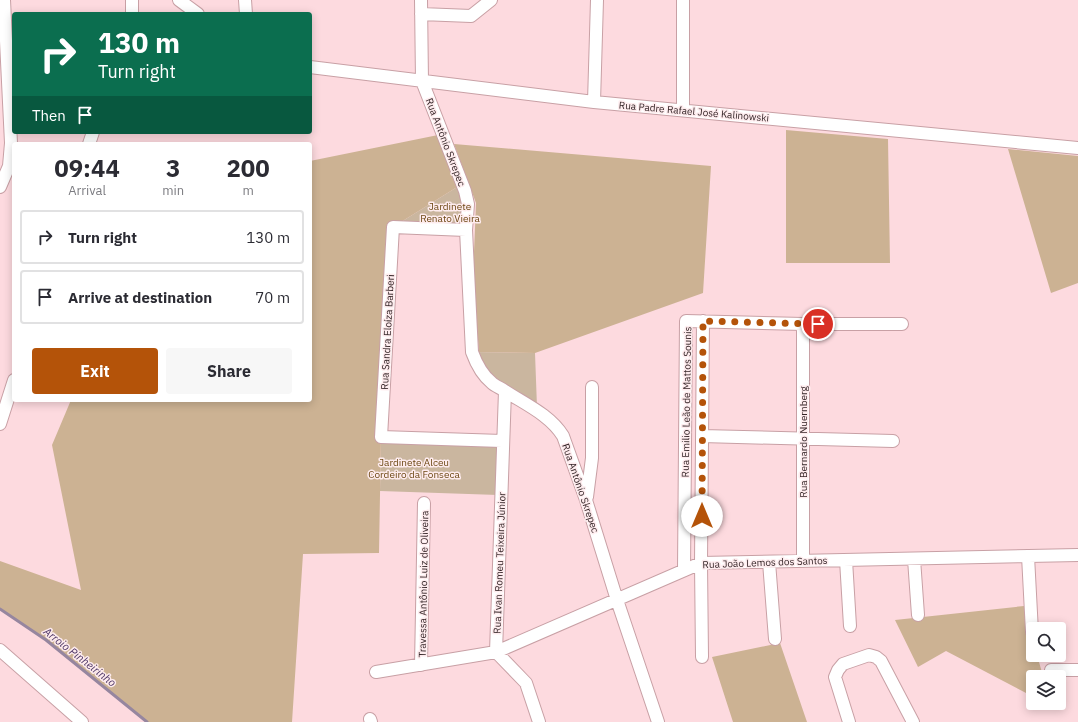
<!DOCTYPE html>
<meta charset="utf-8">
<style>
body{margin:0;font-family:"IBM Plex Sans",sans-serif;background:#f7f7f7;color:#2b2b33;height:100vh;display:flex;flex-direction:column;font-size:15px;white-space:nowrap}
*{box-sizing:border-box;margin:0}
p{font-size:13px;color:#7c7c81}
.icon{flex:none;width:22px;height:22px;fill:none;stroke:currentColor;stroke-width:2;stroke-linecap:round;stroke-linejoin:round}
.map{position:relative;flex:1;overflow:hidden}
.side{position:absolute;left:12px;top:142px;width:300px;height:260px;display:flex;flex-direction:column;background:#fff;border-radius:4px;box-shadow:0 2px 10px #0003}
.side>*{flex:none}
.guide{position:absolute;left:12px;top:12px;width:300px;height:122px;border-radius:4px;box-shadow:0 2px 10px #0003;background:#0b6e4f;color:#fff;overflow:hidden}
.tools{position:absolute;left:1026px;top:622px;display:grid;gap:8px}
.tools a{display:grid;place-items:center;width:40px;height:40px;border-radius:4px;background:#fff;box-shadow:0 2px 10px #0003;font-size:20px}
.pin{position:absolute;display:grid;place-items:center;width:34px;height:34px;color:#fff;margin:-17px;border:2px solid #fff;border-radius:50%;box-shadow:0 1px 4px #0007}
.me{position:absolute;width:44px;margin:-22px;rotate:0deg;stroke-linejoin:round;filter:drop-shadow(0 0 3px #0008)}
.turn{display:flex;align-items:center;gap:14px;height:84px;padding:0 20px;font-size:18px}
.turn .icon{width:52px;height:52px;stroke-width:2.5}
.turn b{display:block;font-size:28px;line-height:34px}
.then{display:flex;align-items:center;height:38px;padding:0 20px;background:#0003;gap:8px;font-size:15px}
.eta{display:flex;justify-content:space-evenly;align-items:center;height:68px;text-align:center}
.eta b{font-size:24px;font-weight:700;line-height:28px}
.action{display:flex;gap:8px;margin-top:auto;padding:8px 20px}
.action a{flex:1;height:46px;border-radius:4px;background:#b45309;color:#fff;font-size:16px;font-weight:700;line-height:46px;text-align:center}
.action a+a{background:#f7f7f7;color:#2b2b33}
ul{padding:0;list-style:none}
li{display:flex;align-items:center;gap:12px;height:54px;margin:0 8px 6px;padding:0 12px;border:2px solid #e1e1e2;border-radius:4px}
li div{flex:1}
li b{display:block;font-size:15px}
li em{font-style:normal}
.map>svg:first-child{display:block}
</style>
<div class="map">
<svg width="1078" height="722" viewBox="0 0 1078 722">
<rect width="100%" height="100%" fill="#fddadf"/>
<!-- green -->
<path fill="#cab69f" d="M462 184 466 230 393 227Z
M473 352 535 353 537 407C515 394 483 376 473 352Z
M381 442 498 447V495L380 491Z"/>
<!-- forest -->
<path fill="#ccb293" d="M786 130 888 139 890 263H786Z
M443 134 462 184 393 227 381 437 379 553 303 554 292 722H147L46 640 0 609V561L81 590 52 445 71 400H310V161Z
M454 144 711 166 703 293 535 353 479 352 473 277 476 203Z
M1008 149 1078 156V283L1051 293Z
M1024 606 1033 640V655H1037L1043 676 1033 677V686L1026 693 946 651 918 667 895 620Z
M780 643 807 722H733L712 657Z"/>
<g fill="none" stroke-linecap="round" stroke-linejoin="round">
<!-- stream -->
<path stroke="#96869f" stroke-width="3" d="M0 609 46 640 147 722"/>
<defs>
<path id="minor" d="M132 0V14
M179 0 198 14
M245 0 246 14
M421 0 422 81 465 191 468 204 466 230 472 352C476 363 482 375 492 383 495 386 501 388 505 391 525 404 550 415 563 436L586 500 617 600 658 722
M421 14 471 16 491 0
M310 67 594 102 1078 148
M594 102 597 0
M683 110V0
M89 144 93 132
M0 187 9 166 11 143 4 0
M466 230 393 227 381 437 502 441
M505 391 496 652 526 683 539 722
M0 424 14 380
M702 436 893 441
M587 497 592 458V387
M1028 556 1032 632
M914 559 918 615
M846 560 850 626
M803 561V324
M769 562 775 639
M684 570 686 321 803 324H902
M0 650 82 722
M702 657 701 563 703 321
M421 665 424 503
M1051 670H1078
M376 672 496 652 701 563 1078 555
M370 719 371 722
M849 722 835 677 838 670 843 664 869 655 876 657 881 661 913 722"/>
</defs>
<!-- minor casing -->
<use href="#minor" stroke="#c8a0a5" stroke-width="14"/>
<!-- minor -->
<use href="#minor" stroke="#fff" stroke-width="12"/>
</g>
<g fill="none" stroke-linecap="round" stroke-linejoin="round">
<!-- route -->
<path stroke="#b45309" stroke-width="7" stroke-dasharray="0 12.6" d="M702 516 703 321 818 324"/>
</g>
<g text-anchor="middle" stroke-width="3" stroke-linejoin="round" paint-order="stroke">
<!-- street labels -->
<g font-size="10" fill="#342527" stroke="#feecee">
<text transform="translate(694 111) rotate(5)" y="4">Rua Padre Rafael José Kalinowski</text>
<text transform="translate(446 142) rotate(69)" y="4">Rua Antônio Skrepec</text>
<text transform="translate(387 332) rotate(-87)" y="4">Rua Sandra Eloíza Barberi</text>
<text transform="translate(686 402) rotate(-89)" y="4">Rua Emilio Leão de Mattos Sounis</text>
<text transform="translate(803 442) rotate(-90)" y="4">Rua Bernardo Nuernberg</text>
<text transform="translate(581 488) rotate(71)" y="4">Rua Antônio Skrepec</text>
<text transform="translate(765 562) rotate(-2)" y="4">Rua João Lemos dos Santos</text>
<text transform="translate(499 563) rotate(-88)" y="4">Rua Ivan Romeu Teixeira Júnior</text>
<text transform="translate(423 584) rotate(-89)" y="4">Travessa Antônio Luiz de Oliveira</text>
</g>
<!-- park labels -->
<g font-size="10" fill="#6d4814" stroke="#feecee">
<text x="450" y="210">Jardinete<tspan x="450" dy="12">Renato Vieira</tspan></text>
<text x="414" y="466">Jardinete Alceu<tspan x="414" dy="12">Cordeiro da Fonseca</tspan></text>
</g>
<!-- water labels -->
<g font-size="11" font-style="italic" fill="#503867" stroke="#feecee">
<text transform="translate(80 657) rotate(38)" y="4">Arroio Pinheirinho</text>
</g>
</g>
</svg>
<div class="tools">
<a><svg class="icon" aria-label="search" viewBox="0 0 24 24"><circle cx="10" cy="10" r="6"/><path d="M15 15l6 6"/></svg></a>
<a><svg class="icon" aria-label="layers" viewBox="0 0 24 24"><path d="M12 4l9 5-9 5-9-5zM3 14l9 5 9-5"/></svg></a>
</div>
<div class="pin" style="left:818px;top:324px;background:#d93025"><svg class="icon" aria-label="arrive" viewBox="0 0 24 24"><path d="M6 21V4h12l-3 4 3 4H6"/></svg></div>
<svg class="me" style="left:702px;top:516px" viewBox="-20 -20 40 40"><circle r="19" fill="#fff"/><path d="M0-13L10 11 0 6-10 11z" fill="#b45309"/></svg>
<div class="guide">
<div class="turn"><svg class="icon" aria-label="right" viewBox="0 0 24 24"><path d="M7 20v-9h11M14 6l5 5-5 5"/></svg><div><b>130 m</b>Turn right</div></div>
<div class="then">Then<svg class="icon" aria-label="arrive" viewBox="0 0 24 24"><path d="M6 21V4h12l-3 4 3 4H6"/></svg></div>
</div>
<section class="side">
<div class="eta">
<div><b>09:44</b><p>Arrival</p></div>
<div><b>3</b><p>min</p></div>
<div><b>200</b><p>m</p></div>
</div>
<ul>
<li><svg class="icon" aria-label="right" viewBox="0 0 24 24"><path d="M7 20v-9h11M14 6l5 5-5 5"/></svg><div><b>Turn right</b></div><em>130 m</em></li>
<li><svg class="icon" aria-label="arrive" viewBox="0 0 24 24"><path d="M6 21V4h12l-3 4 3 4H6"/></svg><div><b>Arrive at destination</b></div><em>70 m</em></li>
</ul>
<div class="action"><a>Exit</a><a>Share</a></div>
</section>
</div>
